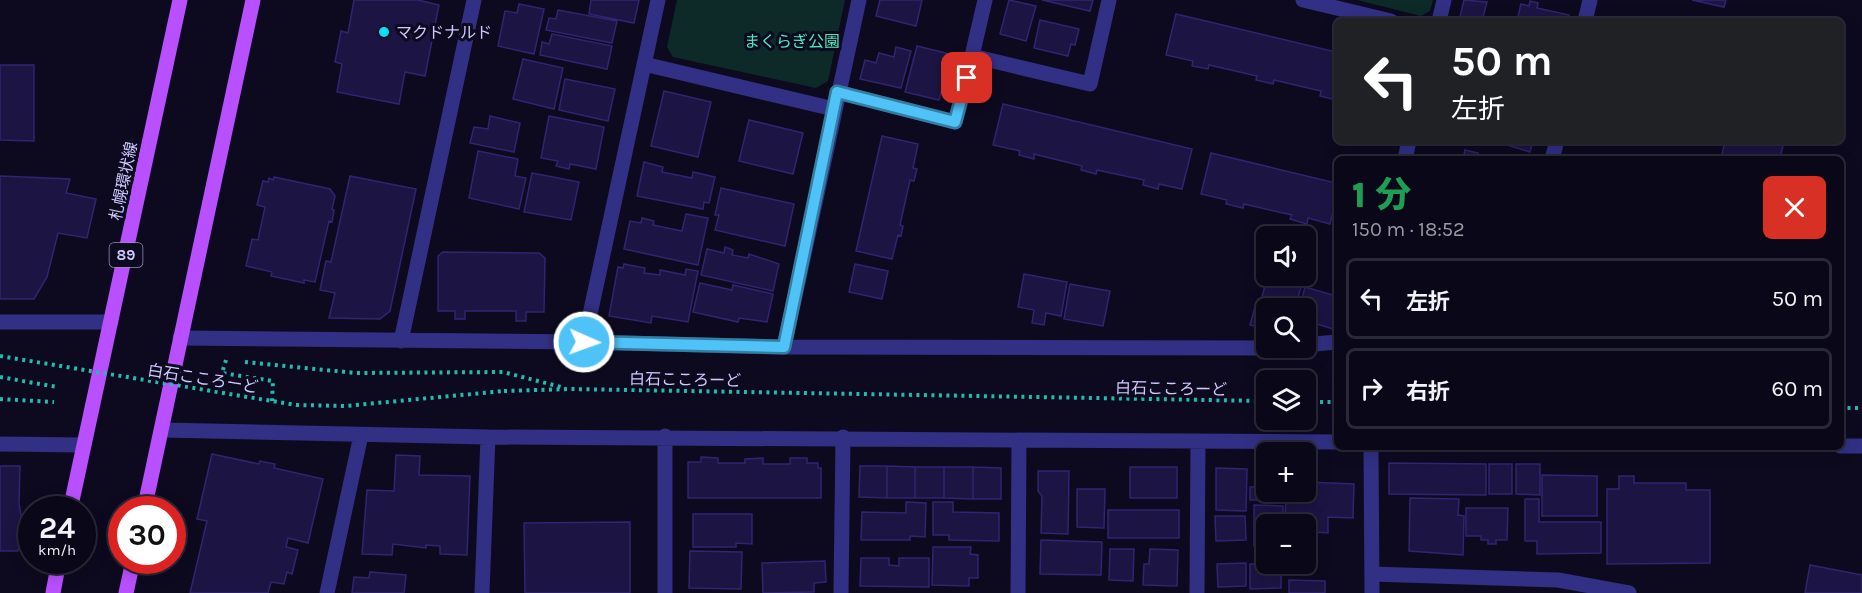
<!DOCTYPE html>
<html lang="ja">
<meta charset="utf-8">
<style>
body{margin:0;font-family:Karla,"Noto Sans JP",sans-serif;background:#131121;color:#f1f3f6;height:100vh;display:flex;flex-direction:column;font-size:22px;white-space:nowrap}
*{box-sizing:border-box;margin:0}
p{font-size:20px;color:#999aa2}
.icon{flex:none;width:33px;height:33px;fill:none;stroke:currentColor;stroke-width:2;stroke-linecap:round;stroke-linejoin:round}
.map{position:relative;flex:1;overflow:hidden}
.panel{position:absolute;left:1334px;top:156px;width:510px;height:294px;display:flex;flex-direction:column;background:#0a0818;border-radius:9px;box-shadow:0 3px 15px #0003,0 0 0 2px #2a2937}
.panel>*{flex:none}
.guide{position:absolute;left:1334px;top:18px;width:510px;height:126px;border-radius:9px;box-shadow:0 3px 15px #0003,0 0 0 2px #2a2937;background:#202124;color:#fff;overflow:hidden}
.controls{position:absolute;left:1256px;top:226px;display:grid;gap:12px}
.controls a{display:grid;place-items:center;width:60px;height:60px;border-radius:9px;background:#0a0818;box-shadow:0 3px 15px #0003,0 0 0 2px #2a2937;font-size:30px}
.speed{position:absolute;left:18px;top:496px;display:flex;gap:12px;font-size:30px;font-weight:700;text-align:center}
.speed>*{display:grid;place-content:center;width:78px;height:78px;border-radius:50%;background:#0a0818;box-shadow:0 3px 15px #0003,0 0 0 2px #2a2937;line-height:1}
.speed small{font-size:15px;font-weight:400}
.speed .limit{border:9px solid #d22;background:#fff;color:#111}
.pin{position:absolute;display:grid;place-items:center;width:51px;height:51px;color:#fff;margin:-26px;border-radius:12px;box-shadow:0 3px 9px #0006}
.me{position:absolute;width:66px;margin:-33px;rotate:92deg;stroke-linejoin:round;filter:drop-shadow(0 0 4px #0008)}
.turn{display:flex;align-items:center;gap:21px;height:126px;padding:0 18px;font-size:27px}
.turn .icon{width:78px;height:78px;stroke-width:2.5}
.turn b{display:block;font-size:42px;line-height:51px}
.round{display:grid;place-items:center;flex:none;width:63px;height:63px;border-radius:9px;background:#131121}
.summary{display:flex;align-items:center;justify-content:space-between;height:102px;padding:0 18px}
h1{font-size:36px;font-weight:800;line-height:45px;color:#1e9e55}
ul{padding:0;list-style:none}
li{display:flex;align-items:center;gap:18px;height:81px;margin:0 12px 9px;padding:0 6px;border:3px solid #2a2937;border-radius:9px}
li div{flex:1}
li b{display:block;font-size:22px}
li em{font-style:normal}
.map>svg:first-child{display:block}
</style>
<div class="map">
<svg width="1862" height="593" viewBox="0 0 1862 593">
<rect width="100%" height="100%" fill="#0d0a20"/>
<!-- green -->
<path fill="#0d2a29" d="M677 0H845L828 81 816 88 673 57 667 47Z
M1357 0H1433L1430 11 1421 16Z"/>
<!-- building -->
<path fill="#1c1443" stroke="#312471" stroke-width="1.5" d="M354 0H418L439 5 425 76 405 72 399 104 337 92 342 64 335 62 341 31 348 33Z
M591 0H639L634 23 589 14Z
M880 0H922L916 26 876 16Z
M1009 0 1036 6 1026 41 1000 34Z
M1042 0H1093L1090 11Z
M1464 0 1487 2 1482 21H1459Z
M1692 0H1726L1724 7Z
M1530 1 1538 3 1537 8 1569 15 1567 21H1517L1521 4 1529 6Z
M519 4 544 9 534 54 498 46 505 11 517 13Z
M558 10 617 21 612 43 546 30 549 18 556 19Z
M1176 14 1336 52V100L1320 96 1321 91 1274 80 1273 84 1256 80 1257 76 1209 65 1208 69 1192 66 1193 61 1166 55Z
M1040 20 1079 29 1075 45 1071 44 1068 56 1034 48Z
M552 34 612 46 607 69 540 55 542 42 549 44Z
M917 46 954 55 949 77 945 76 939 100 905 92Z
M896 47 911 51 901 88 860 79 865 60 876 63 879 53 894 57Z
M523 59 563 68 554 109 513 99Z
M0 65H34V141L0 140Z
M565 79 615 89 608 121 559 110Z
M664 91 711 102 698 157 651 146Z
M1003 104 1192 149 1182 189 1159 184 1158 189 1143 185 1144 180 1097 170 1096 174 1081 170 1082 166 1034 154V159L1019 155 1020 151 993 145Z
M490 116 520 123 514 152 470 143 474 127 488 129Z
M549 116 604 127 596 169 570 164 569 169 556 166 558 161 541 158Z
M749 120 803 133 793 174 739 161Z
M882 136 918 144 913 168 917 169 914 181 910 180 900 225 903 226 901 236 898 235 892 259 856 251Z
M1494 141H1533L1530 152Z
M1725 141H1784L1780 159H1721Z
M1465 150 1478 153 1477 159H1463Z
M478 151 518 159 515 176 526 178 519 209 469 198Z
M1211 153 1336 183V198L1330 224 1308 218 1307 224 1290 219 1292 215 1244 204 1243 208 1226 204 1227 200 1201 194Z
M644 162 663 167 662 172 692 178 693 172 715 177 709 203 704 202 703 209 637 196Z
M532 173 579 182 571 220 524 212Z
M0 176 70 179 66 193 96 199 87 238 58 233 47 277 34 299H0Z
M350 176 416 189 390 311 380 319 329 318 335 293 320 290 326 261 331 262Z
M274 177 330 189 335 196 332 209 334 210 332 222 329 221 315 282 304 280V283L271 276 272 272 246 266 252 239 258 240 265 207 257 205 263 181 268 182 269 178 273 180Z
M721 188 794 204 785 246 715 230 719 215H715Z
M686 214 708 218 698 265 624 249 630 221 641 223 642 218 654 221 653 225 682 231Z
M725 247 733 250 732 255 748 258 749 254 779 264 773 291 701 275 707 249 724 253Z
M443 252 539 253 545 258 544 312H526V321H516V311H465V319H455V311H438V256Z
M624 264 645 268 644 273 660 275V270L685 275 686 269 698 271 688 322 652 316 651 323 609 316 618 267 623 268Z
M855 264 888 271 882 299 849 292Z
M1024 274 1067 282 1061 316 1046 313 1044 325 1032 323 1034 310 1018 307Z
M1267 278 1301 287 1295 309H1266V329L1250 325 1255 307 1259 308Z
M700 283 732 290 733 285 773 294 767 322 739 318 738 322 693 312Z
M1070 284 1110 291 1103 326 1064 319Z
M1305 287 1336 296V324L1333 329 1314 323 1312 329 1305 328V309H1299Z
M212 454 259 464 260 461 275 464 274 468 323 479 308 543 288 538 286 547 298 550 292 574 287 572 284 584 271 582 268 593H190L207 521 197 519Z
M396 455 420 456 419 475 470 476 467 555 440 554V546L426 545V548L393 544 392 555 362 554 367 490 394 491Z
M701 457 718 458V463H745V459L763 458V464H790V458H807V463H818V468H821V498H688V462H701Z
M1389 463 1486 464V495L1389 494Z
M1263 464H1266V492H1282V500H1250V487H1263Z
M1489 464H1512V494H1489Z
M1516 464H1540V495L1516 494Z
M0 466H20L19 504 23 526 18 551H0Z
M860 466H887V498L859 497Z
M887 466 915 467V498H887Z
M915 467H944V498H915Z
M944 467H973V499L944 498Z
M973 467 1001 468V499H973Z
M1130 467H1177V498H1130Z
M1216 468 1247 469 1246 511 1216 510Z
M1038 471H1069L1068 534 1041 533 1042 496 1038 491Z
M1542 475 1597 476V516H1542Z
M1619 476H1634V483H1686V490H1710V563L1607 564V489H1619Z
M1305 482 1354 484 1353 518 1328 517V533L1313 532V536H1305V525H1285L1286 492H1305Z
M1077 489H1105L1104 528 1077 527Z
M1410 498 1459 499 1458 515 1464 516 1463 555 1409 551Z
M1525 499H1539V522H1601V553L1537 554V541H1525Z
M906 502 926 503 925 537 910 536V540H861L862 512 906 513Z
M933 502H953V512L999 513V541L949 540V535H933Z
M1254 505 1283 506V525H1266V547L1254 546Z
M1466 508H1508L1507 540H1496V544H1488V540H1481V536H1466Z
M1108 510H1179V538H1108Z
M693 514H752V544L736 543V547H693Z
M1215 516H1245L1246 540 1216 541Z
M630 522V593H525L524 523Z
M1041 540 1102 542 1101 575 1040 574Z
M933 547H971L970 554 978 555V578H969V586L932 585Z
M1110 549H1134L1133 581 1109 580Z
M1150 549 1178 550 1177 586 1143 585 1144 564H1149Z
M690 551 742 552 741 589 689 588Z
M1264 557H1266V564H1281V588L1250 589V564H1264Z
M861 558H889V565L899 566V558H929V587L860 586Z
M825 561 826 582 814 583V592L763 593 762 563Z
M1246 563V586L1218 587 1217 564Z
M1284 564H1302L1301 570H1284Z
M1810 565 1862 575V593H1805Z
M370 572 406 575 404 593H352L354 577 369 578Z
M1289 580 1325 581V593H1289Z"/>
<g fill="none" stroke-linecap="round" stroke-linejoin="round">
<!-- path -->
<path stroke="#20bcae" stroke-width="4" stroke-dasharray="3 4.5" stroke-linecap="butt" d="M0 357V356
M226 360 222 373 273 381 272 401
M245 362 356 373 503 372 565 388
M0 377 57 387
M504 391 571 389 1266 401
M0 399 54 402
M1305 402H1336
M1840 408H1862"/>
<!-- minor -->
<path stroke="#313084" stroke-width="15" d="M1303 0 1391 21
M1439 21 1444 0
M1585 21 1590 0
M972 56 985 0
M644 64 834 109
M837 92 955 122 972 56 1090 84 1109 0
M1405 159 1409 141
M1552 159 1557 141
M0 322H111
M180 338 584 342 784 347 1268 348
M401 341 474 0
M584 342 658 0
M1305 345 1336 342
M784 347 859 0
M162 430 488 437 1336 442
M0 444 84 445
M1840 446H1862
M1371 447 1372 593
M1372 574 1558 580 1629 593
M327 593 361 435
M482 593 488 437
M665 593V436
M841 593 843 437
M1018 593 1019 442
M1197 593 1198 441"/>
<!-- major -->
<path stroke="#b950ff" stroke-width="15" d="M70 510 180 0
M144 510 253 0
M53 593 59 561
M126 593 133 561"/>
<!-- path-bridge -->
<path stroke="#20bcae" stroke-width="4" stroke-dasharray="3 4.5" stroke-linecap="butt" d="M0 356 296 405 345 406 504 391"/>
</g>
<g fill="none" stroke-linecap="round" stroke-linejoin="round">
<defs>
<path id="route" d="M584 342 784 347 837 92 955 122 967 78"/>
</defs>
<!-- route casing -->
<use href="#route" stroke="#337fa1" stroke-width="15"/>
<!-- route -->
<use href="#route" stroke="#4fc3f7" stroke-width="10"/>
</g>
<!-- markers -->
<circle fill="#00e3f4" stroke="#0d0a20" stroke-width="2" cx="384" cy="32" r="6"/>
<g text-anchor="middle" stroke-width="6" stroke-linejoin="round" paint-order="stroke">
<!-- shield labels -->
<rect fill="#0d0a20" stroke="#9490bc" stroke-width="1.5" x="109.5" y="243" width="33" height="24" rx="4.5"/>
<g font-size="15" font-weight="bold" fill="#cec9ff">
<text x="126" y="260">89</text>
</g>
<!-- poi labels -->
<g font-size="16" fill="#cec9ff" stroke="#0d0a20" text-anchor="start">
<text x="396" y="38">マクドナルド</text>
</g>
<!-- park labels -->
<g font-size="16" fill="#49ebbe" stroke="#0d0a20">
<text x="792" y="47">まくらぎ公園</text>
</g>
<!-- street labels -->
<g font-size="16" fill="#cec9ff" stroke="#0d0a20">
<text transform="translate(123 181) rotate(-78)" y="6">札幌環状線</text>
<text transform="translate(203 378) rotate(9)" y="6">白石こころーど</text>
<text transform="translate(685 379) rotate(1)" y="6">白石こころーど</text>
<text transform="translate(1171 388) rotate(1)" y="6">白石こころーど</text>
</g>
</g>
</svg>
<div class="controls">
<a><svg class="icon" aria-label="sound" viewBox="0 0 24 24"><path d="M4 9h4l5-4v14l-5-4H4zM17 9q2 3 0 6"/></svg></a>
<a><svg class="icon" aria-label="search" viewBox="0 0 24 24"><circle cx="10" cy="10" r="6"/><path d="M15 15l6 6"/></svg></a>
<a><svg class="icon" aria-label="layers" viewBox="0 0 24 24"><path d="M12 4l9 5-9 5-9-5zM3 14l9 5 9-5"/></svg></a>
<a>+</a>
<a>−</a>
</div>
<div class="speed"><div>24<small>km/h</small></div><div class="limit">30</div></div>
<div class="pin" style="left:967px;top:78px;background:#d93025"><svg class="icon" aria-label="arrive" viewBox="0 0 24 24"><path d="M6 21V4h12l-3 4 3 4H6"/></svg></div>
<svg class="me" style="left:584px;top:342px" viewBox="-20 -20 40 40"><circle r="17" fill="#4fc3f7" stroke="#fff" stroke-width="3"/><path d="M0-11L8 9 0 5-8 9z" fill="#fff"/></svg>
<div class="guide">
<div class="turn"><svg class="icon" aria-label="left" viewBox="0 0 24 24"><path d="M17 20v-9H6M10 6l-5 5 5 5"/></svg><div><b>50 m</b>左折</div></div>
</div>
<section class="panel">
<div class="summary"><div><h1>1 分</h1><p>150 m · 18:52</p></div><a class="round" style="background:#d93025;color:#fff"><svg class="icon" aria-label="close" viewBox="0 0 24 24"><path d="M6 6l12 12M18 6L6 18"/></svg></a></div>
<ul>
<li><svg class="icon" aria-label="left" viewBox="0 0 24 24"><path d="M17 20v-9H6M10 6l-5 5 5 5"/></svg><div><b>左折</b></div><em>50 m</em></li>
<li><svg class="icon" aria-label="right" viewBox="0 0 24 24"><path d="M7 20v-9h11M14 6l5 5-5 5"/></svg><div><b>右折</b></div><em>60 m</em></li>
</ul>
</section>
</div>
